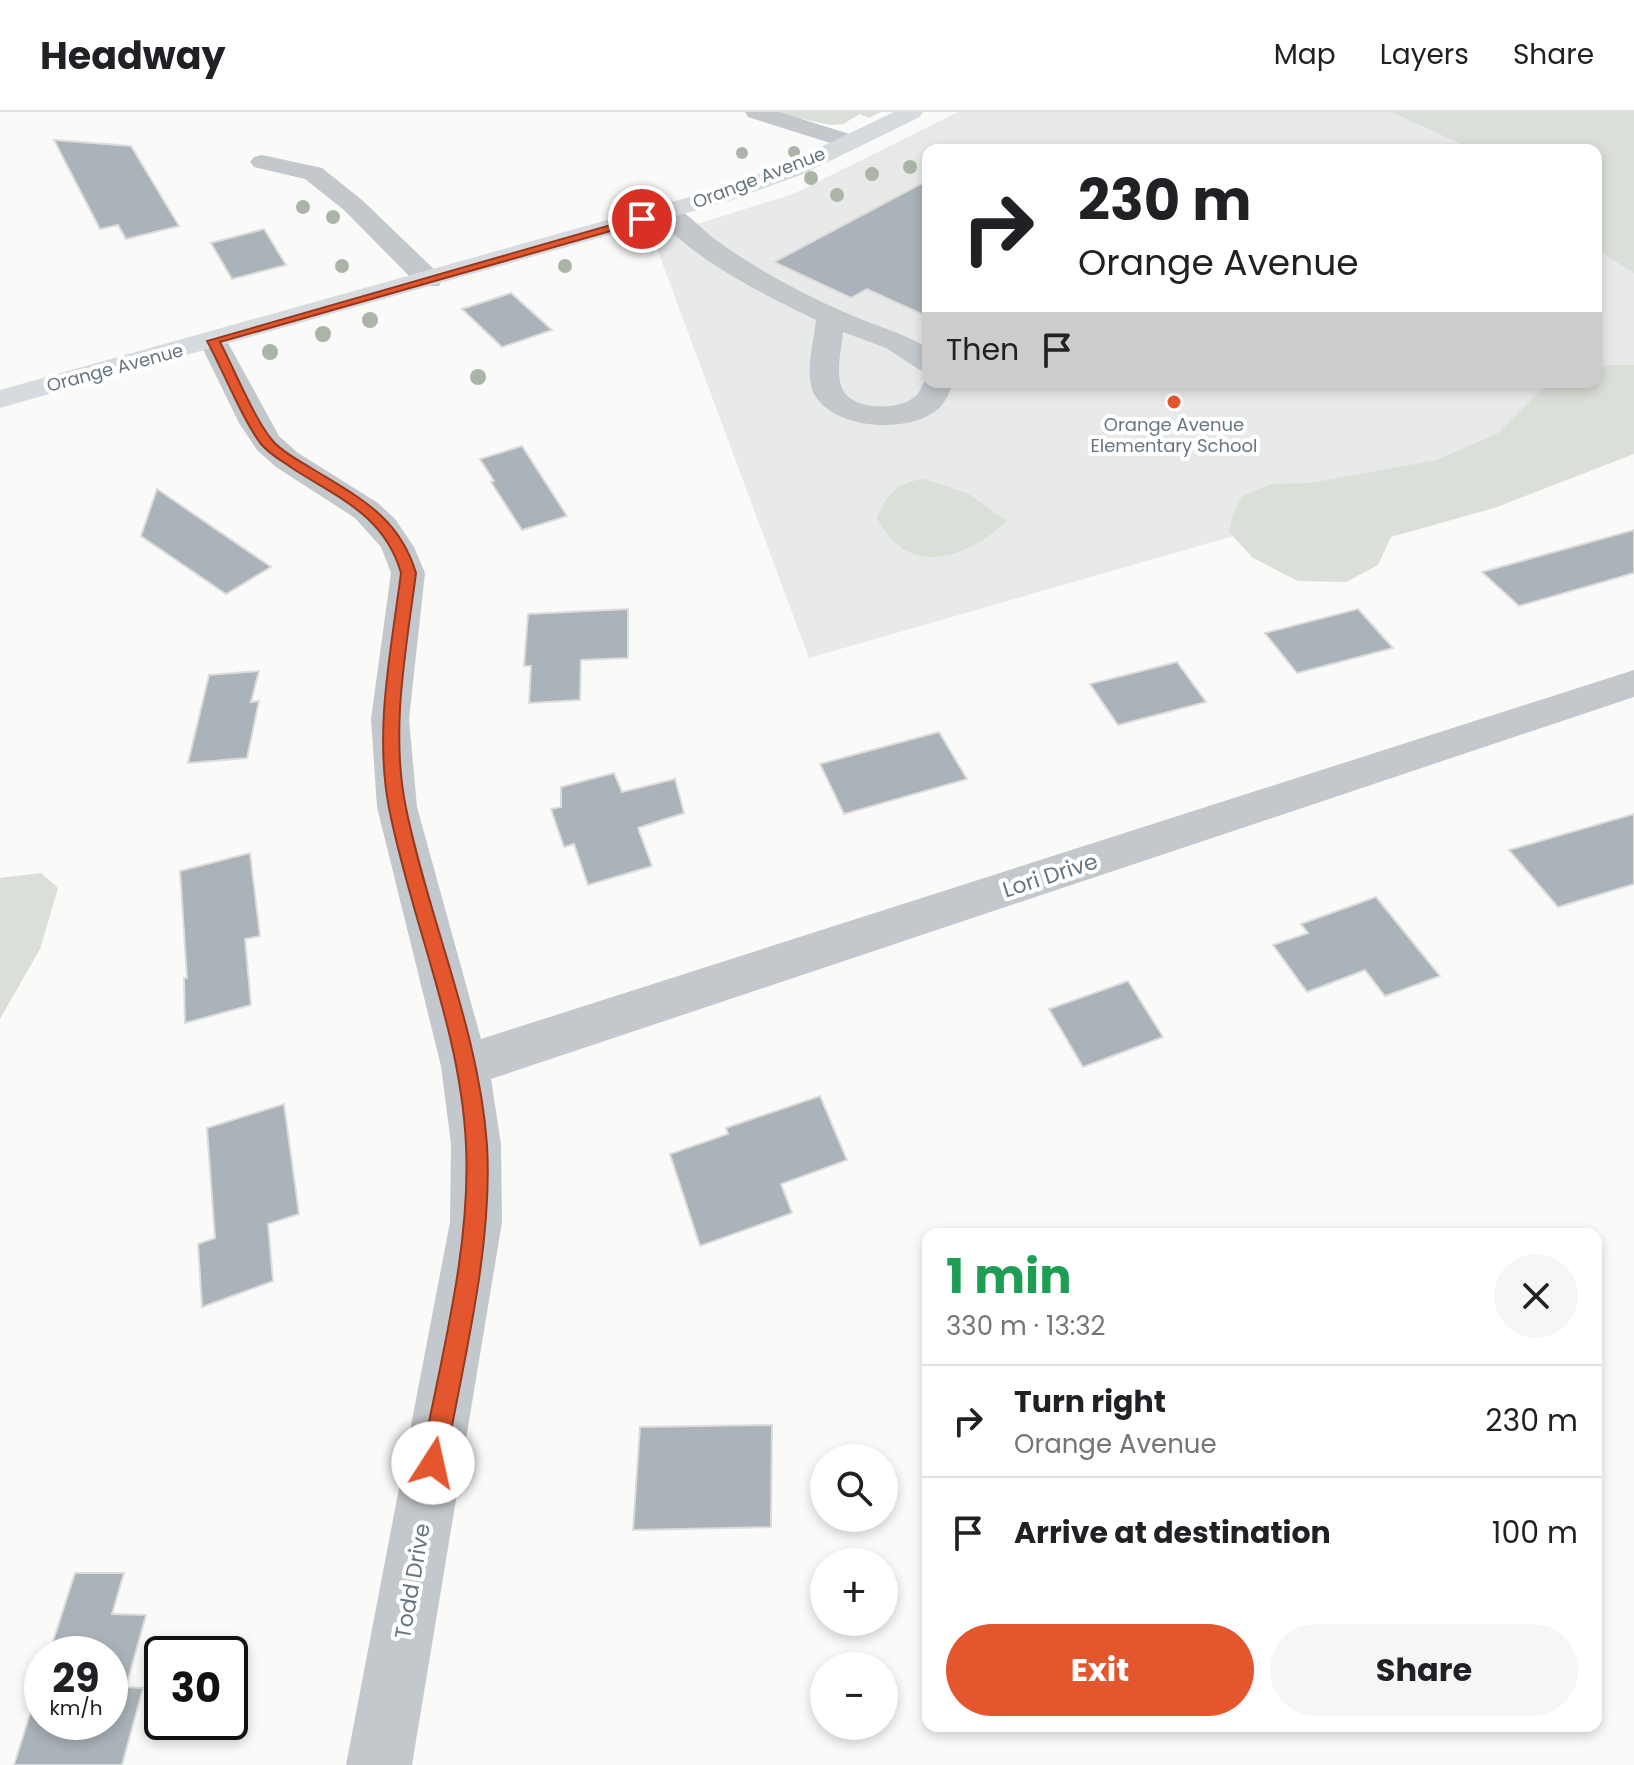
<!DOCTYPE html>
<meta charset="utf-8">
<style>
body{margin:0;font-family:Poppins,sans-serif;background:#f6f6f6;color:#202124;height:100vh;display:flex;flex-direction:column;font-size:30px;white-space:nowrap}
*{box-sizing:border-box;margin:0}
p{font-size:26px;color:#757577}
.icon{flex:none;width:44px;height:44px;fill:none;stroke:currentColor;stroke-width:2;stroke-linecap:round;stroke-linejoin:round}
.map{position:relative;flex:1;overflow:hidden}
.sheet{position:absolute;left:922px;top:1116px;width:680px;height:504px;display:flex;flex-direction:column;background:#fff;border-radius:16px;box-shadow:0 4px 12px #0003}
.sheet>*{flex:none}
.hud{position:absolute;left:922px;top:32px;width:680px;height:244px;border-radius:16px;box-shadow:0 4px 12px #0003;background:#fff;color:#202124;overflow:hidden}
.buttons{position:absolute;left:810px;top:1332px;display:grid;gap:16px}
.buttons a{display:grid;place-items:center;width:88px;height:88px;border-radius:50%;background:#fff;box-shadow:0 4px 12px #0003;font-size:40px}
.speed{position:absolute;left:24px;top:1524px;display:flex;gap:16px;font-size:40px;font-weight:700;text-align:center}
.speed>*{display:grid;place-content:center;width:104px;height:104px;border-radius:50%;background:#fff;box-shadow:0 4px 12px #0003;line-height:1}
.speed small{font-size:20px;font-weight:400}
.speed .limit{border:4px solid #111;border-radius:12px;background:#fff;color:#111}
.pin{position:absolute;display:grid;place-items:center;width:68px;height:68px;color:#fff;margin:-34px;border:4px solid #fff;border-radius:50%;box-shadow:0 2px 8px #0007}
.me{position:absolute;width:88px;margin:-44px;rotate:10deg;stroke-linejoin:round;filter:drop-shadow(0 0 6px #0008)}
.turn{display:flex;align-items:center;gap:28px;height:168px;padding:0 24px;font-size:36px}
.turn .icon{width:104px;height:104px;stroke-width:2.5}
.turn b{display:block;font-size:56px;line-height:68px}
.then{display:flex;align-items:center;height:76px;padding:0 24px;background:#0003;gap:16px;font-size:30px}
.round{display:grid;place-items:center;flex:none;width:84px;height:84px;border-radius:42px;background:#f6f6f6}
.headline{display:flex;align-items:center;justify-content:space-between;height:136px;padding:0 24px}
h1{font-size:48px;font-weight:700;line-height:60px;color:#1e9e55}
.action{display:flex;gap:16px;margin-top:auto;padding:16px 24px}
.action a{flex:1;height:92px;border-radius:48px;background:#e4572e;color:#fff;font-size:32px;font-weight:700;line-height:92px;text-align:center}
.action a+a{background:#f6f6f6;color:#202124}
ul{padding:0;list-style:none}
li{display:flex;align-items:center;gap:24px;height:112px;padding:0 24px;border-top:2px solid #e0e0e0}
li div{flex:1}
li b{display:block;font-size:30px}
li em{font-style:normal}
header{display:flex;align-items:center;gap:48px;box-sizing:border-box;height:112px;padding:0 40px;background:#fff;border-bottom:2px solid #e0e0e0}
header strong{font-size:38px}
nav{display:flex;gap:44px;margin-inline-start:auto;font-size:28px}
.map>svg:first-child{display:block}
</style>
<header>
<strong>Headway</strong>
<nav><a>Map</a><a>Layers</a><a>Share</a></nav>
</header>
<div class="map">
<svg width="1634" height="1653" viewBox="0 0 1634 1653">
<rect width="100%" height="100%" fill="#fafaf8"/>
<!-- built -->
<path fill="#e8e9e9" fill-rule="evenodd" d="M958 0H1634V309L809 546 653 126 793 82ZM928 38H1596V270H928Z"/>
<!-- green -->
<path fill="#dadfd7" d="M768 0H881L869 6 860 2 843 12 831 13Z
M1392 0H1634V161L1596 137V38H1474Z
M1609 253H1634V342L1494 396 1391 425 1378 453 1346 470 1298 469 1253 446 1229 420 1233 402 1242 384 1272 372 1310 371 1437 348 1498 321 1547 272 1596 270V257Z
M925 367 967 381 1007 409C967 446 908 468 877 406 885 383 900 369 925 367Z
M41 761 58 776 40 837 0 907V766Z"/>
<!-- building -->
<path fill="#aab3b9" stroke="#dcdcda" stroke-width="2" d="M54 28 131 34 179 114 126 127 118 113 100 117Z
M928 68V205L867 177 851 186 774 150Z
M264 117 286 153 232 167 211 131Z
M511 181 552 218 502 235 462 197Z
M522 334 567 404 522 418 491 370 494 369 480 347Z
M157 377 271 455 226 482 141 424Z
M1634 418V461L1519 494 1482 460Z
M628 497V546L581 548 580 588 529 591 531 554H524L528 502Z
M1358 497 1393 536 1297 561 1265 521Z
M1177 550 1206 590 1118 613 1090 572Z
M259 559 251 590 259 589 247 646 188 651 209 563Z
M939 620 967 667 844 702 820 652Z
M614 661 622 680 675 667 684 701 638 716 652 754 588 773 574 732 564 735 551 697 561 695V675Z
M1634 702V772L1558 795 1509 738Z
M250 741 260 824 245 827 251 893 185 911 184 866H187L180 759Z
M1376 785 1440 864 1385 884 1365 858 1307 880 1273 833 1308 821 1301 812Z
M1128 869 1163 925 1083 955 1049 897Z
M820 984 847 1048 781 1072 792 1101 700 1134 670 1042 728 1022 726 1016Z
M284 992 299 1102 268 1112 273 1169 202 1195 198 1132 215 1126 207 1016Z
M772 1313 771 1415 633 1418 640 1315Z
M75 1461H124L112 1502 146 1503 126 1575 143 1576 122 1653H14L42 1564V1610H110V1542H49Z"/>
<g fill="none" stroke-linecap="round" stroke-linejoin="round">
<!-- minor -->
<path fill="#c3c8cc" fill-rule="evenodd" d="M745 0H779L859 25 863 30 859 35H843L748 5Z
M262 43 322 56 362 88 439 162 442 168 439 174H419L344 98 305 67 254 55 250 50 254 45Z
M667 92C685 97 701 117 716 128 756 157 799 180 844 200 872 213 902 220 928 236V260L918 257 886 236 843 220C842 236 835 260 842 276 851 298 893 298 910 288 921 283 921 272 928 264V270H953C949 282 945 293 933 301 902 321 834 317 814 282 804 262 814 230 816 208 768 185 684 143 654 100L658 95Z
M213 220 223 223 227 229 279 324 298 341 378 391 395 407 414 435 425 461 409 607 417 695 481 927 1634 558V585L491 967 501 1032 502 1110 412 1653H346L450 1110 451 1032 441 954 377 695 371 607 391 461 381 435 355 406 276 355 257 338 239 311 199 229 203 223Z"/>
<!-- major -->
<path fill="#d6dbdf" fill-rule="evenodd" d="M894 0H923L920 5 801 63 729 89 0 296V278L711 79 783 53Z"/>
</g>
<!-- trees -->
<g fill="#aab4a7">
<circle cx="794" cy="40" r="6"/>
<circle cx="742" cy="41" r="6"/>
<circle cx="910" cy="55" r="7"/>
<circle cx="872" cy="62" r="7"/>
<circle cx="811" cy="66" r="7"/>
<circle cx="837" cy="83" r="7"/>
<circle cx="303" cy="95" r="7"/>
<circle cx="333" cy="105" r="7"/>
<circle cx="342" cy="154" r="7"/>
<circle cx="565" cy="154" r="7"/>
<circle cx="370" cy="208" r="8"/>
<circle cx="323" cy="222" r="8"/>
<circle cx="270" cy="240" r="8"/>
<circle cx="478" cy="265" r="8"/>
</g>
<!-- route -->
<path fill="#e4572e" stroke="#94391e" stroke-width="2" d="M642 104 647 107 646 109 220 230C234 257 254 306 272 328 282 340 298 348 311 356 358 385 399 404 416 461 406 539 390 618 406 696 429 809 479 918 487 1033 493 1135 463 1250 445 1351L442 1360 433 1363 425 1360 421 1351C440 1248 471 1138 466 1033 461 918 411 809 389 696 374 618 391 539 401 461 385 405 341 387 295 358 284 350 270 343 261 332 243 309 222 256 207 229Z"/>
<!-- markers -->
<circle fill="#e4572e" stroke="#fff" stroke-width="3" cx="1174" cy="290" r="8"/>
<g text-anchor="middle" stroke-width="8" stroke-linejoin="round" paint-order="stroke">
<!-- far-street labels -->
<g font-size="18" fill="#657683" stroke="#fff">
<text transform="translate(759 66) rotate(-21)" y="6">Orange Avenue</text>
<text transform="translate(115 256) rotate(-15)" y="6">Orange Avenue</text>
</g>
<!-- far-poi labels -->
<g font-size="18" fill="#657683" stroke="#fff">
<text x="1174" y="319">Orange Avenue<tspan x="1174" dy="21">Elementary School</tspan></text>
</g>
<!-- street labels -->
<g font-size="22" fill="#657683" stroke="#fff">
<text transform="translate(1050 763) rotate(-18)" y="8">Lori Drive</text>
<text transform="translate(412 1469) rotate(-80)" y="8">Todd Drive</text>
</g>
</g>
</svg>
<div class="buttons">
<a><svg class="icon" aria-label="search" viewBox="0 0 24 24"><circle cx="10" cy="10" r="6"/><path d="M15 15l6 6"/></svg></a>
<a>+</a>
<a>−</a>
</div>
<div class="speed"><div>29<small>km/h</small></div><div class="limit">30</div></div>
<div class="pin" style="left:642px;top:107px;background:#d93025"><svg class="icon" aria-label="arrive" viewBox="0 0 24 24"><path d="M6 21V4h12l-3 4 3 4H6"/></svg></div>
<svg class="me" style="left:433px;top:1351px" viewBox="-20 -20 40 40"><circle r="19" fill="#fff"/><path d="M0-13L10 11 0 6-10 11z" fill="#e4572e"/></svg>
<div class="hud">
<div class="turn"><svg class="icon" aria-label="right" viewBox="0 0 24 24"><path d="M7 20v-9h11M14 6l5 5-5 5"/></svg><div><b>230 m</b>Orange Avenue</div></div>
<div class="then">Then<svg class="icon" aria-label="arrive" viewBox="0 0 24 24"><path d="M6 21V4h12l-3 4 3 4H6"/></svg></div>
</div>
<section class="sheet">
<div class="headline"><div><h1>1 min</h1><p>330 m · 13:32</p></div><a class="round"><svg class="icon" aria-label="close" viewBox="0 0 24 24"><path d="M6 6l12 12M18 6L6 18"/></svg></a></div>
<ul>
<li><svg class="icon" aria-label="right" viewBox="0 0 24 24"><path d="M7 20v-9h11M14 6l5 5-5 5"/></svg><div><b>Turn right</b><p>Orange Avenue</p></div><em>230 m</em></li>
<li><svg class="icon" aria-label="arrive" viewBox="0 0 24 24"><path d="M6 21V4h12l-3 4 3 4H6"/></svg><div><b>Arrive at destination</b></div><em>100 m</em></li>
</ul>
<div class="action"><a>Exit</a><a>Share</a></div>
</section>
</div>
